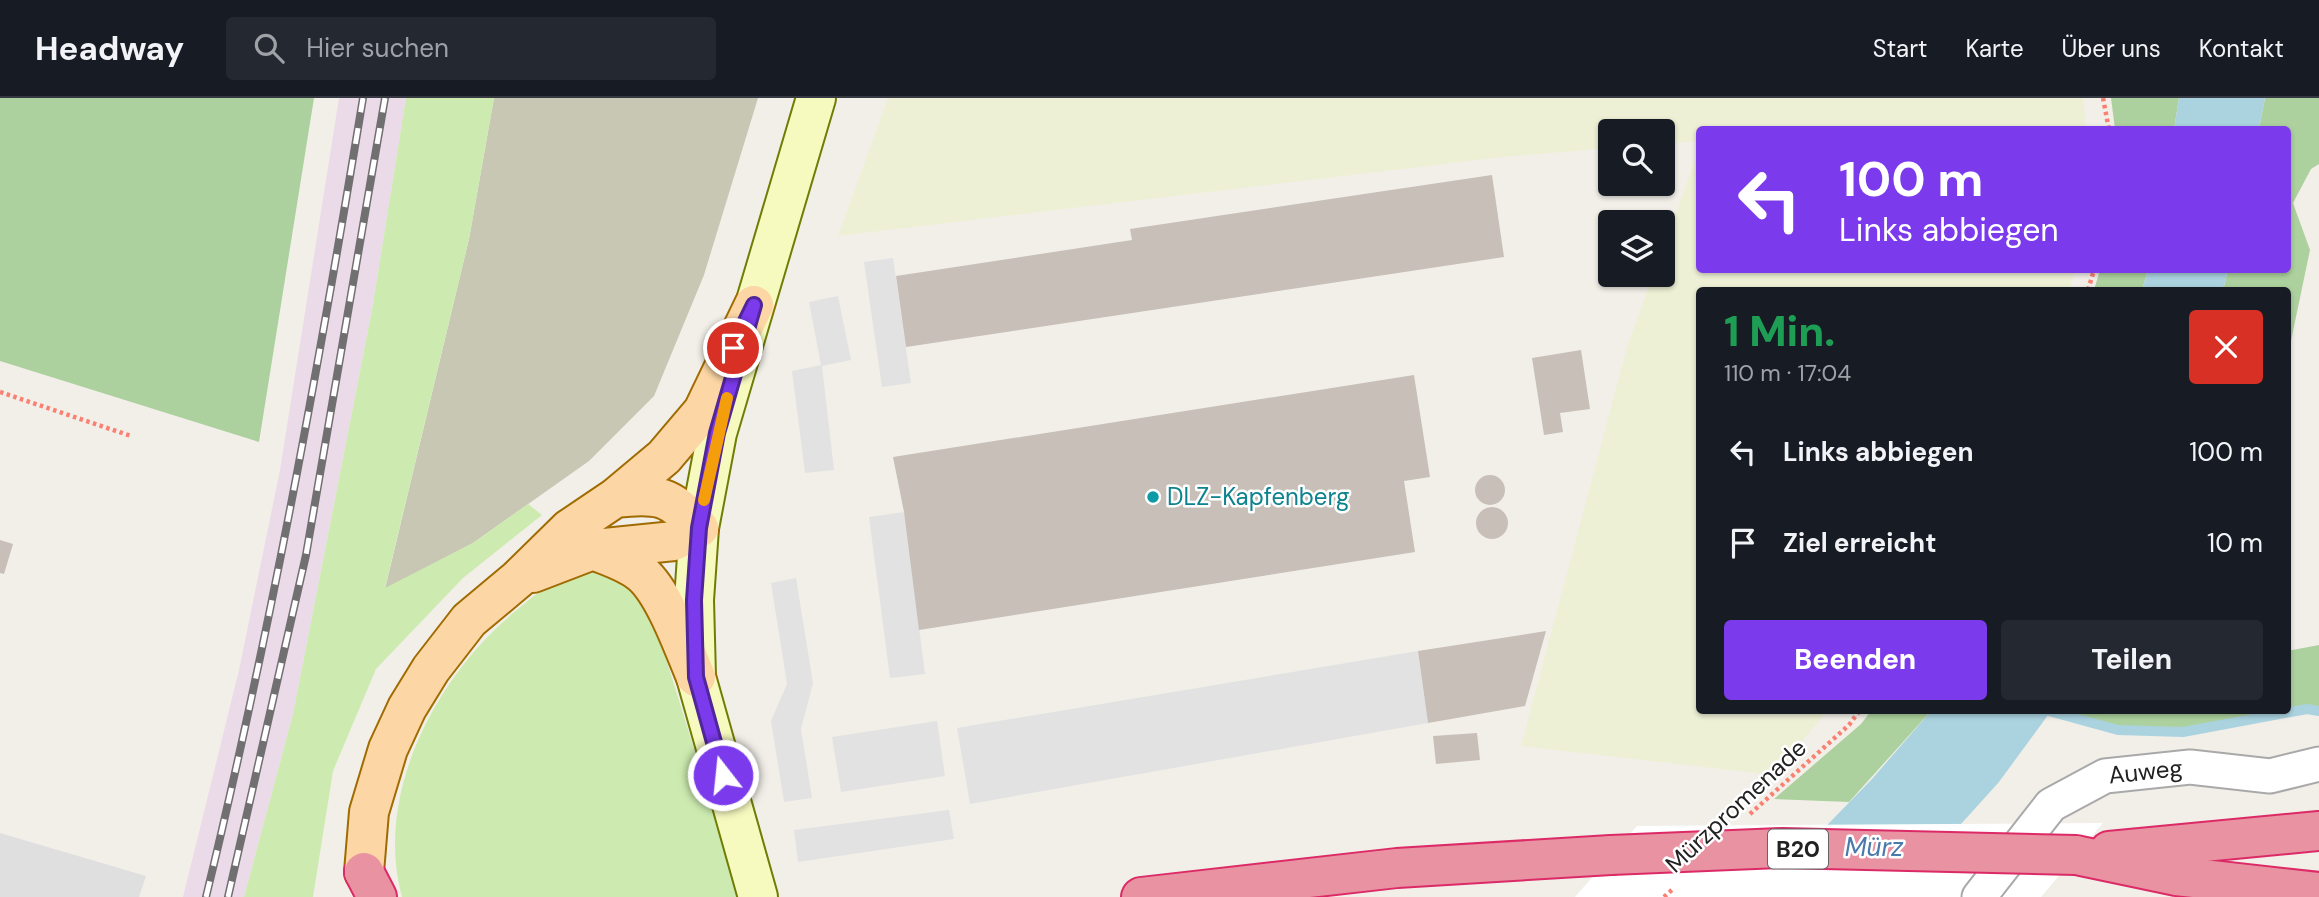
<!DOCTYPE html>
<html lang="de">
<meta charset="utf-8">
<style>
body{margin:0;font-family:"DM Sans",sans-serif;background:#242831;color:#f1f3f6;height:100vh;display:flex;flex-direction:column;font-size:26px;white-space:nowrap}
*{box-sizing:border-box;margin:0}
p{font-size:23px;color:#9ea1a6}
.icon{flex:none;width:38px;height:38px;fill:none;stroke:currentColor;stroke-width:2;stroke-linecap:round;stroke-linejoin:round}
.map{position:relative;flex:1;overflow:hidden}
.side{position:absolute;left:1696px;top:189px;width:595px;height:427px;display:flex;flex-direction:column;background:#171b24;border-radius:7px;box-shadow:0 2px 5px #0004}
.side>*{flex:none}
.banner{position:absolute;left:1696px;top:28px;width:595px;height:147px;border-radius:7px;box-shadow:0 2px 5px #0004;background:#7c3aed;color:#fff;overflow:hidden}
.tools{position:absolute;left:1598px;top:21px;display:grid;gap:14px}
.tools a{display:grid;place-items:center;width:77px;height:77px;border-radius:7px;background:#171b24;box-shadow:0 2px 5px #0004;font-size:35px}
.pin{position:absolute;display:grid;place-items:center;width:60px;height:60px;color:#fff;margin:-30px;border:4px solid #fff;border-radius:50%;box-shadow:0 2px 7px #0007}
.me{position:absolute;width:77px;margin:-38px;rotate:344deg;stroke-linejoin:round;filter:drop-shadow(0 0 5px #0008)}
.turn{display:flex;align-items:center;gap:24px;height:147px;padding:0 28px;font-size:32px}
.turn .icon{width:91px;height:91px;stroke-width:2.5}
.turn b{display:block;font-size:49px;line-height:60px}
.round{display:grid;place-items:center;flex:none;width:74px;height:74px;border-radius:7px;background:#242831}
.head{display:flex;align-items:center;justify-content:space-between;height:119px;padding:0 28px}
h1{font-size:42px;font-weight:800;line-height:52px;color:#1e9e55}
.action{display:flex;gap:14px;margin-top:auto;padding:14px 28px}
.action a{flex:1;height:80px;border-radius:7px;background:#7c3aed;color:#fff;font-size:28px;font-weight:800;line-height:80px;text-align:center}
.action a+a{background:#242831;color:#f1f3f6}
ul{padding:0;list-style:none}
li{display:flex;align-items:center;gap:21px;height:91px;padding:0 28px}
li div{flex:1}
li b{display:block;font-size:26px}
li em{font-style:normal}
header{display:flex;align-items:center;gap:42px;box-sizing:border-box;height:98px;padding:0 35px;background:#171b24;border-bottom:2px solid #363941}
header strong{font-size:33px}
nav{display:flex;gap:38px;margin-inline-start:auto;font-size:24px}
.search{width:490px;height:63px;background:#242831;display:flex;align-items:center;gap:18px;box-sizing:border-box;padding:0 24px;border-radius:7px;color:#9ea1a6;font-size:26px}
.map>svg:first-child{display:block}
</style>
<header>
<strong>Headway</strong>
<div class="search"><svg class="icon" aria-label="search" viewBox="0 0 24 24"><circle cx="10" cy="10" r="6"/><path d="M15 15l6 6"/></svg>Hier suchen</div>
<nav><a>Start</a><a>Karte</a><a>Über uns</a><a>Kontakt</a></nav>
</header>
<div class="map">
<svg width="2319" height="799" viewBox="0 0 2319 799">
<rect width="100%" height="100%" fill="#f2efe9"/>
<!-- residential -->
<path fill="#e0dfdf" d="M0 735 146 778 139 799H0Z"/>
<!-- industrial -->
<path fill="#ebdbe8" d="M339 0H406L372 212 293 616 244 799H183L239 572 280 372Z"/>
<!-- construction -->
<path fill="#c7c7b4" d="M494 0H758L704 177 654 298 589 363 473 445 385 491 469 141Z"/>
<!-- farmland -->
<path fill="#eef0d5" d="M888 0H2083L2086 31 1699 32V43L1663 46 1662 33H1610V50L1503 59 838 138Z
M1699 51V172H2075L2069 192H1699V612L1828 613 1773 677 1521 648 1627 249 1653 177H1662L1663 151Z"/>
<!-- grass -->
<path fill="#cdebb0" d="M406 0H494L469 141 385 490 473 445 528 406 542 417 463 480 376 571 333 673 313 799H244L293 616 372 212Z
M589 474 620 480 654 522 740 799H402C373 695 438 575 518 511 527 504 535 496 544 491 558 484 575 480 589 474Z"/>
<!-- forest -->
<path fill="#add19e" d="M0 0H314L259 344 0 263Z
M2111 0H2179L2174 31H2115Z
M2265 0H2319V66L2311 71 2293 105 2310 152 2287 262V192H2223L2228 172H2287V32L2259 31Z
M2100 172H2148L2142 192H2094Z
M2319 547V613L2307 611 2183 634 2118 632 2050 614 2287 612V553Z
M1871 613H1931L1849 704 1774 701 1861 626Z"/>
<!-- parking -->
<path fill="#e2e2e2" d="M893 160 911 285 882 289 864 164Z
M838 198 851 262 822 268 834 372 805 375 792 273 821 267 809 204Z
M904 414 925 576 890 580 869 419Z
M796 480 813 585 801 631 812 700 784 704 771 623 787 586 771 485Z
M1418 553 1428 625 970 706 957 630Z
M937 623 945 678 841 694 832 639Z
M949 712 954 741 798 764 794 732Z"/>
<!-- water -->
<path fill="#aad3df" d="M2179 0H2265L2259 31H2174Z
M2148 172H2228L2223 192H2142Z
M1931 613H2051L1999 684 1895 799H1757L1872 681Z"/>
<!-- pier -->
<path fill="#fff" d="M2103 725 2041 799H1575L1637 728Z"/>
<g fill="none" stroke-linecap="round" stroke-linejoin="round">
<!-- stream -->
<path stroke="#aad3df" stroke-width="10" d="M2045 612 2118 632 2183 634 2307 611 2319 613"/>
</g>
<!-- building -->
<path fill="#c7bfb8" d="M1492 77 1504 159 906 249 896 178 1132 142 1130 131Z
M1581 252 1590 311 1560 315 1563 334 1544 337 1532 260Z
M1414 277 1430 379 1404 383 1415 454 919 532 904 414 893 359Z
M1475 392a15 15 0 1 1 30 0a15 15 0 1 1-30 0Z
M1476 425a16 16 0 1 1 32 0a16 16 0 1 1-32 0Z
M0 442 13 446 4 476 0 475Z
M1546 533 1525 608 1428 625 1418 553Z
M1477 635 1480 662 1436 666 1433 638Z"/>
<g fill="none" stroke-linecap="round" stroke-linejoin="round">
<defs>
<g id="minor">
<path id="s1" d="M1979 799 2051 707 2105 678 2190 669 2270 678 2319 666"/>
</g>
<path id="secondary" d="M758 799 696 579 694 502 699 430 717 335 816 0"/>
<path id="primary" d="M595 451 674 443 699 430C670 397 658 395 615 400
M533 475 593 452C610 459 628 464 642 476 665 496 684 551 696 579
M364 774 369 714 388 651 407 610 431 571 469 522 518 481 569 431 615 400 664 359 703 313 754 207"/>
<path id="motorway" d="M2109 753 2319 733
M2076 757 2176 778 2319 794
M364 774 377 799
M1141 799 1397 770 1611 757"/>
</defs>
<!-- minor casing -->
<use href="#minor" stroke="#a9a9a9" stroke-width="37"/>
<!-- secondary casing -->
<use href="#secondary" stroke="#707d05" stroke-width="42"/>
<!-- primary casing -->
<use href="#primary" stroke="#a06b00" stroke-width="42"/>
<!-- motorway casing -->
<use href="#motorway" stroke="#dc2a67" stroke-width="42"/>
<!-- path -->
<path stroke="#fa8072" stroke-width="4.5" stroke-dasharray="3.5 3.5" stroke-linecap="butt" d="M2103 0 2109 32
M2088 192 2094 172
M0 294 131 338
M1750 716 1849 627 1860 612
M1664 799 1674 790"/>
<!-- minor -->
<use href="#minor" stroke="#fff" stroke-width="33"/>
<!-- secondary -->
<use href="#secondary" stroke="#f7fabf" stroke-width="38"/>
<!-- primary -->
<use href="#primary" stroke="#fcd6a4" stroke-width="38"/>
<!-- motorway -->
<use href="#motorway" stroke="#e892a2" stroke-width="38"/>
<defs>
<path id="rail" d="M206 799C270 535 319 268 363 0
M228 799 306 457 385 0"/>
</defs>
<!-- rail casing -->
<use href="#rail" stroke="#707070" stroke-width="8"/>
<!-- rail -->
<use href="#rail" stroke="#fff" stroke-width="5" stroke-dasharray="16" stroke-linecap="butt"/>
<defs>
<path id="motorway-bridge" d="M1611 757 1782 750 2076 757"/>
</defs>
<!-- motorway-bridge casing -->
<use href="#motorway-bridge" stroke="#dc2a67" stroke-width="42" stroke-linecap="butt"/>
<!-- motorway-bridge -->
<use href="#motorway-bridge" stroke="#e892a2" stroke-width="38"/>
</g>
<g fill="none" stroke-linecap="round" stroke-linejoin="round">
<defs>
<path id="route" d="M723 677 696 579 694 502 699 430 717 335 754 207 733 250"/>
</defs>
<!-- route casing -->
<use href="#route" stroke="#51269a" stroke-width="18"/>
<!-- route -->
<use href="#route" stroke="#7c3aed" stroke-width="12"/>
<!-- slow -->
<path stroke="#f59e0b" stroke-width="12" d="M704 402 727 300"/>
</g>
<!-- markers -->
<circle fill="#0f9aa8" stroke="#fff" stroke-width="2.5" cx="1153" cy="399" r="7"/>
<g text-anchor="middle" stroke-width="5" stroke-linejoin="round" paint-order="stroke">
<!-- shield labels -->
<rect fill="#fff" stroke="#646464" stroke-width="2" x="1768" y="731.5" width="60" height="39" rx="5"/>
<g font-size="23" font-weight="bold" fill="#222">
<text x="1798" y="759">B20</text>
</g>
<!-- culture labels -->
<g font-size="24" fill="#0d838f" stroke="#fff" text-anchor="start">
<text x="1167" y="407">DLZ-Kapfenberg</text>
</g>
<!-- street labels -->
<g font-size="24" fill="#222" stroke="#fff">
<text dy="8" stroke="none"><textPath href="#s1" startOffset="219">Auweg</textPath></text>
<text transform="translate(1736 708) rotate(-43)" y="8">Mürzpromenade</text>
</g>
<!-- water labels -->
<g font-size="26" font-style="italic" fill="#4a7aab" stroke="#fff">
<text x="1874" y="758">Mürz</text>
</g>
</g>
</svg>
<div class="tools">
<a><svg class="icon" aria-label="search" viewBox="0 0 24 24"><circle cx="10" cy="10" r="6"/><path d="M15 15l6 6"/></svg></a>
<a><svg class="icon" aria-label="layers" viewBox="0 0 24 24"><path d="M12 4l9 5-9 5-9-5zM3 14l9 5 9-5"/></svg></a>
</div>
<div class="pin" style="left:733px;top:250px;background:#d93025"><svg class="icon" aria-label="arrive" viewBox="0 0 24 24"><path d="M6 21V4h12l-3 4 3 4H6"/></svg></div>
<svg class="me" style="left:723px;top:677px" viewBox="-20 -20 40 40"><circle r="17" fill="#7c3aed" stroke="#fff" stroke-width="3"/><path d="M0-11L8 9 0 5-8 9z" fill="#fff"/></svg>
<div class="banner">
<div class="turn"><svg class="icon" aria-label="left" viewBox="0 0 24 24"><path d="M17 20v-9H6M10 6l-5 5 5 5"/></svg><div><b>100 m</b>Links abbiegen</div></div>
</div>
<section class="side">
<div class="head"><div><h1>1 Min.</h1><p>110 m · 17:04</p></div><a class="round" style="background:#d93025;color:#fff"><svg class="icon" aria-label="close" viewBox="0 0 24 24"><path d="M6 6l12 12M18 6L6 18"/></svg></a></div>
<ul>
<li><svg class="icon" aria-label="left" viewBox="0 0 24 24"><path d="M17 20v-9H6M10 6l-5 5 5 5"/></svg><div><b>Links abbiegen</b></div><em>100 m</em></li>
<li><svg class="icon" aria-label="arrive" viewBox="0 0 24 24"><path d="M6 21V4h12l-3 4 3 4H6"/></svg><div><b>Ziel erreicht</b></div><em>10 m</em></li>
</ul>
<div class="action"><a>Beenden</a><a>Teilen</a></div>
</section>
</div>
